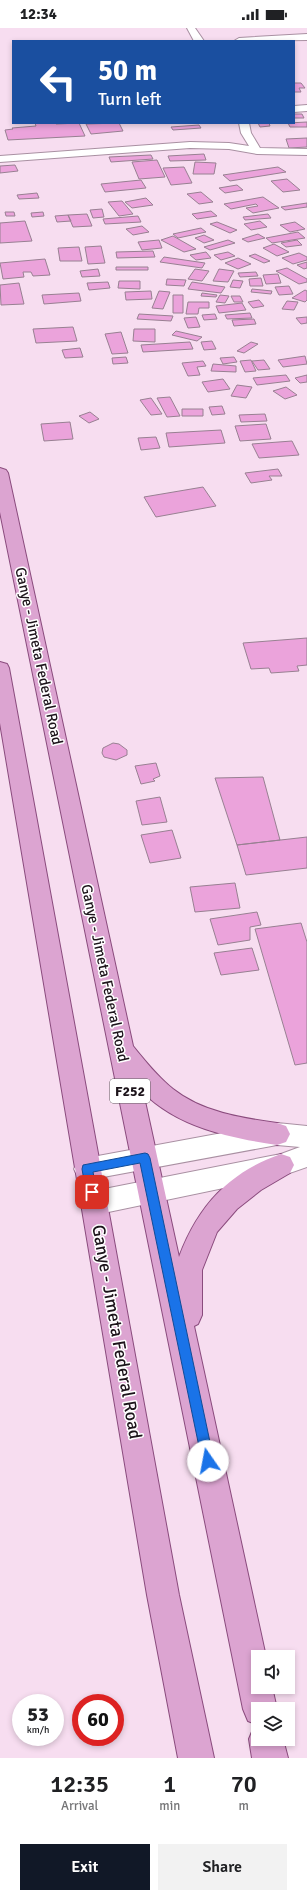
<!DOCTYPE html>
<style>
body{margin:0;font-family:Signika,sans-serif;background:#f2f2f2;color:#202124;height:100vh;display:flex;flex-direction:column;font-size:15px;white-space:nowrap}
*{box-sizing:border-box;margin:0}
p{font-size:13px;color:#757577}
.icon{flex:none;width:22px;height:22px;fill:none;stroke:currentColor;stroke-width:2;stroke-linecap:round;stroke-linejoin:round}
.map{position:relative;height:1730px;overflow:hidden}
.side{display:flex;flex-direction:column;background:#fff;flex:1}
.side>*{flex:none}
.banner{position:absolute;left:12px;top:12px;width:283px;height:84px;border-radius:0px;box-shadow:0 2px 6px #0003;background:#1a4fa0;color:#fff;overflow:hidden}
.controls{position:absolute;left:251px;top:1622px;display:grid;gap:8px}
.controls a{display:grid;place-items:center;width:44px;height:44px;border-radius:0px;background:#fff;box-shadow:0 2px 6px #0003;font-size:20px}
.speed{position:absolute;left:12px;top:1666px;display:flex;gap:8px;font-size:20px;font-weight:700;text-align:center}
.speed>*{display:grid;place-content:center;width:52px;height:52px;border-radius:50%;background:#fff;box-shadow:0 2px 6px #0003;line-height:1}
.speed small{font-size:10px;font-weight:400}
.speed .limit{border:6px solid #d22;background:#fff;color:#111}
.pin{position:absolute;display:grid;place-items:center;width:34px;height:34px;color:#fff;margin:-17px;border-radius:8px;box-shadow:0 2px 6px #0006}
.me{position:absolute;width:44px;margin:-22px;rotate:348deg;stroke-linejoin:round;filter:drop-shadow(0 0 3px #0008)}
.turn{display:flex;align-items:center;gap:14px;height:84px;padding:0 20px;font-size:18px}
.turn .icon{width:52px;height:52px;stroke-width:2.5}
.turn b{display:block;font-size:28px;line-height:34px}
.eta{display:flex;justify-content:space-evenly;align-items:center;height:68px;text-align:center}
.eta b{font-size:24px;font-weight:600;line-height:28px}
.cta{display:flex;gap:8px;margin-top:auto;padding:8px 20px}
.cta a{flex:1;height:46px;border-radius:0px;background:#111827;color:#fff;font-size:16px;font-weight:600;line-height:46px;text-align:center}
.cta a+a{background:#f2f2f2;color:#202124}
.status{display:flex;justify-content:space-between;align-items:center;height:28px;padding:0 20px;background:#fff;direction:ltr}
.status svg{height:11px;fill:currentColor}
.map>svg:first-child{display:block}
</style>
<div class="status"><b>12:34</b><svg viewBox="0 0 49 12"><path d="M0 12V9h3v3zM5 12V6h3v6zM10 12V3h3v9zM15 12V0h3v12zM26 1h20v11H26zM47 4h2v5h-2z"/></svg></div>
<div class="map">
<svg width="307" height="1730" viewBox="0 0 307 1730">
<rect width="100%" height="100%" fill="#f7ddf0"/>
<!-- building -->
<path fill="#eba3db" stroke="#988092" d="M294 55H301L305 60H299L301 64H294Z
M294 86H302L304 90H294Z
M307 94V99H290L288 95Z
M35 95H56V96L79 95 85 108 8 112 5 102 13 101 12 100 36 98Z
M119 95 123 103 91 106 86 96Z
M258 95H269L270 98 260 99Z
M199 97 201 100 173 102 171 99Z
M307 110V119L289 120 286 111Z
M204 126 206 132 170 133 168 128Z
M151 127 153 131 111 134 109 129Z
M157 132 165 149 139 151 132 134Z
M195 134 216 135 214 146H193Z
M15 137 18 143 0 145V138Z
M184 139 192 155 171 157 163 140Z
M278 139 286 144 230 153 223 147Z
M287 151 300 162 283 164 271 153Z
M141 152 146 160 105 164 101 156Z
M237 157 243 162 225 165 219 160Z
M201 164 213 174 199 176 187 166Z
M37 165 39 170 19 171 17 167Z
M263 169 279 180 253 185 246 180 258 178 256 176 231 181 224 176Z
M146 170 153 177 132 180 125 174Z
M122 173 133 186 119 188 108 174Z
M307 175V179L285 182 281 179Z
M102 181 104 189 93 190 90 182Z
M211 183 217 188 197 191 192 186Z
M5 184H14L15 188H6Z
M43 184 44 188 32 189 31 185Z
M87 186 92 198 73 199 68 187Z
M268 186 271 190 245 192 243 189Z
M68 187 71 193 57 194 55 188Z
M138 188 141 194 105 196 103 191Z
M25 193 32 213 0 215V195Z
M260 193 267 199 251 202 244 196Z
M217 194 237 202 230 205 210 196Z
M295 194 305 201 290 204 280 197Z
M142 198 149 204 133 207 126 201Z
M201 200 206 204 178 210 173 206Z
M298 204 305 210 272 215 266 210Z
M258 206 265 210 248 214 242 211Z
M204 207 214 212 204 215 195 210Z
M173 208 196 221 184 224 161 212Z
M159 212 162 220 142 222 138 214Z
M228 212 235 215 210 222 204 219Z
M297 212 302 217 286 219 281 215Z
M274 216 289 224 277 228 263 220Z
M101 218 105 235 88 236 85 219Z
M79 219 82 233H60L58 220Z
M153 223 155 229 117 230 116 224Z
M206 224 211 230 196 232 190 227Z
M228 224 235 228 221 232 214 227Z
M299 225 307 229V232L293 236 282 230Z
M255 226 270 233 264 235 249 228Z
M164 229 205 235 202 240 160 234Z
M238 230 251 236 238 241 225 235Z
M45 231 50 247 33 248 31 244H23L24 249 3 251 0 235Z
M307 234V240L304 241 297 237Z
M116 239H148V242H116Z
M287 240 307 251V254L299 256 276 243Z
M98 241 100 248 82 249 80 243Z
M195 241 209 243 202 253 188 251Z
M219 241 234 243 228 254 213 253Z
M256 244 258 248 240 249 238 245Z
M278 246 281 255 266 256 263 247Z
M261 250 263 258H250L249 251Z
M167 251 186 252 184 258 166 257Z
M233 252 243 253 240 260 230 259Z
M119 253H140V261L118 260Z
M108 254 110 260 89 262 87 255Z
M192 254 225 259 221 265 188 261Z
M19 255 24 276 1 277 0 257Z
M289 258 293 266 279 267 275 259Z
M252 261 272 263 271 266 251 264Z
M305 262 307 263V272L305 274 292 270Z
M151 263 152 271 126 272 125 264Z
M159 263 170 264 163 281 152 280Z
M79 265 81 273 44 276 42 267Z
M202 265 217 267 216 269 201 268Z
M173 267H183V285H173Z
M220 267 229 268 225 275 216 274Z
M231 268H240L243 274H234Z
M259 272 264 278 253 280 248 274Z
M287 273 298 274 294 282 282 281Z
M188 274H209V280H199L198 286H186Z
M242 275 246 282 219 285 216 278Z
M250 285 252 290 227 291 225 287Z
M139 286 173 288 171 293 137 291Z
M215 286 217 291 204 292 202 287Z
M196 289 200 299 188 300 184 290Z
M307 289V295L301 296 296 290Z
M254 291 256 296 234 298 232 292Z
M73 299 77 313 36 315 33 301Z
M134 301H155V314L133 313Z
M176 303 202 309 197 313 172 307Z
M121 304 128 325 112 326 105 306Z
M212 313 216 321 204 322 201 314Z
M190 314 193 321 143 324 141 317Z
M251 314 258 316 244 325 237 323Z
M80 320 83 329 65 330 62 322Z
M305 328 307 336 283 339 278 332Z
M126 329 128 335 113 336 112 330Z
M234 329 237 334 223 336 220 330Z
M251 332 256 343 245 344 240 333Z
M264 332 270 341 258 342 252 333Z
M203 333 206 338 197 339 200 347 188 348 182 335Z
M213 336 236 338V344L211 343Z
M286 347 290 353 257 357 253 350Z
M307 347V354L300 355 295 350Z
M223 351 230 361 208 364 202 354Z
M237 357 252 359 246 370 231 368Z
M286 359 297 367 285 371 273 363Z
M170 369 180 388 167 389 157 370Z
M151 370 162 386 151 387 140 372Z
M222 378 225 386 212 387 209 379Z
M182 381H203V388H182Z
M90 384 99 391 89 395 79 388Z
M265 386 267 393 241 394 239 387Z
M70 394 73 411 44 413 41 396Z
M266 396 271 411 240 413 235 398Z
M221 402 225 415 169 419 166 405Z
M156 409 160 420 141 422 138 410Z
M292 413 299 427 259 430 252 416Z
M278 441 282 448H269L272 452 251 455 245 445Z
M203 459 216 478 156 489 144 469Z
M307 610V637L297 638 299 643 271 645 269 640 251 641 243 615Z
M113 715 119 716 127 722V727L116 732 104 729 102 725 103 720Z
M156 735 160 748 153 751 155 753 141 756 135 738Z
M263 749 280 812 237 817 215 750Z
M160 769 167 794 142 797 136 773Z
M172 802 181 830 150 835 141 807Z
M307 809V840L246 847 237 817Z
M235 855 240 880 195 884 190 859Z
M257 884 261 897 250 899V912L218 917 210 891Z
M301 895 307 914V1035L295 1037 255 901Z
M252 920 259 942 221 947 214 925Z"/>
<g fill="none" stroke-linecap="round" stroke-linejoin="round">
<defs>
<path id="minor" d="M187 0H195L204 13H194Z
M307 6V12L234 13 239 10Z
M307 77V83L294 84V78Z
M239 95H249L251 105 260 120 307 121V127L257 126 229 121 190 120 0 134V128L190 114 229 115 249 118 241 105Z"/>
<path id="tertiary" d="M277 1095 307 1098V1139L281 1148 94 1187 85 1183 81 1175 85 1167 94 1163 281 1126 300 1119 277 1117 87 1152 78 1149 74 1141 78 1133 87 1130Z"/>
<path id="primary" d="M0 440 6 442 8 445 133 1018C145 1033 158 1049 173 1061 202 1084 241 1090 277 1095L286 1098 290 1106 286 1114 277 1117C230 1110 177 1099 143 1064L179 1229C198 1178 229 1144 281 1126L290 1129 294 1137 290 1145 261 1162 237 1181 217 1204 202 1242V1287L198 1296 194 1298 266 1629H258V1659H272L277 1681H258V1711H283L288 1730H252L249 1711 254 1699 258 1697 248 1693 243 1681 0 484Z
M0 634 7 636 9 640 179 1567 214 1730H178L147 1567 0 695Z"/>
</defs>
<!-- minor casing -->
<use href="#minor" stroke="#a990a2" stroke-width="2"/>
<!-- tertiary casing -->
<use href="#tertiary" stroke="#a990a2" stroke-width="2"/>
<!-- primary casing -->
<use href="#primary" stroke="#8a4b7d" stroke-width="2"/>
<!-- minor -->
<use href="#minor" fill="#fff" fill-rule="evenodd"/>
<!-- tertiary -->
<use href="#tertiary" fill="#fff" fill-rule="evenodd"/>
<!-- primary -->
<use href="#primary" fill="#dca4d1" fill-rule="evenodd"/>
</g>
<!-- route -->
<path fill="#1a73e8" stroke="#114b97" d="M145 1125 148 1126 150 1130 214 1433 213 1438 208 1439 204 1438 202 1433 140 1135 93 1144 97 1164 96 1167 92 1169 88 1167 86 1164 82 1141 83 1137Z"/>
<g text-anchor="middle" stroke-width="3" stroke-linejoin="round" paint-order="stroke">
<!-- shield labels -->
<rect fill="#fff" stroke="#615a5f" stroke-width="1" x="110" y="1051" width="40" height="24" rx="3"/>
<g font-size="14" font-weight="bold" fill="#1d141b">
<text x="130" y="1068">F252</text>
</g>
<!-- street labels -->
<g font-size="15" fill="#1d141b" stroke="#fff">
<text transform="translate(39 628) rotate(78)" y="5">Ganye - Jimeta Federal Road</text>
<text transform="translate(105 945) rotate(78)" y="5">Ganye - Jimeta Federal Road</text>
</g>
<!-- near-street labels -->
<g font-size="18" fill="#1d141b" stroke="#fff">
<text transform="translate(117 1304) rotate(80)" y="6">Ganye - Jimeta Federal Road</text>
</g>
</g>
</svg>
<div class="controls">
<a><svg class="icon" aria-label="sound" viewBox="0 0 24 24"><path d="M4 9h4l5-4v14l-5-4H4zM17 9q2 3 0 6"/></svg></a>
<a><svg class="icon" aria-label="layers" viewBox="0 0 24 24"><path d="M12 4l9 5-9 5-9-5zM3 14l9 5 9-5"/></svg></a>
</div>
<div class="speed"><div>53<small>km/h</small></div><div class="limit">60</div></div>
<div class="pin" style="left:92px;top:1164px;background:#d93025"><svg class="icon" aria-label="arrive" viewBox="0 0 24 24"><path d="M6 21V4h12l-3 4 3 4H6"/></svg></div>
<svg class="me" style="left:208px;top:1433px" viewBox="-20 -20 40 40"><circle r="19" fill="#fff"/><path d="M0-13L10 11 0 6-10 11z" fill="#1a73e8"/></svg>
<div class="banner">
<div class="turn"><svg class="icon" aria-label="left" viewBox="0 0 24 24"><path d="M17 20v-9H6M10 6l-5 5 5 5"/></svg><div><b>50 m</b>Turn left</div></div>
</div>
</div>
<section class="side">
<div class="eta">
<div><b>12:35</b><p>Arrival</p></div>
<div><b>1</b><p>min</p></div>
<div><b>70</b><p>m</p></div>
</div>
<div class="cta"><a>Exit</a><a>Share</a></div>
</section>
